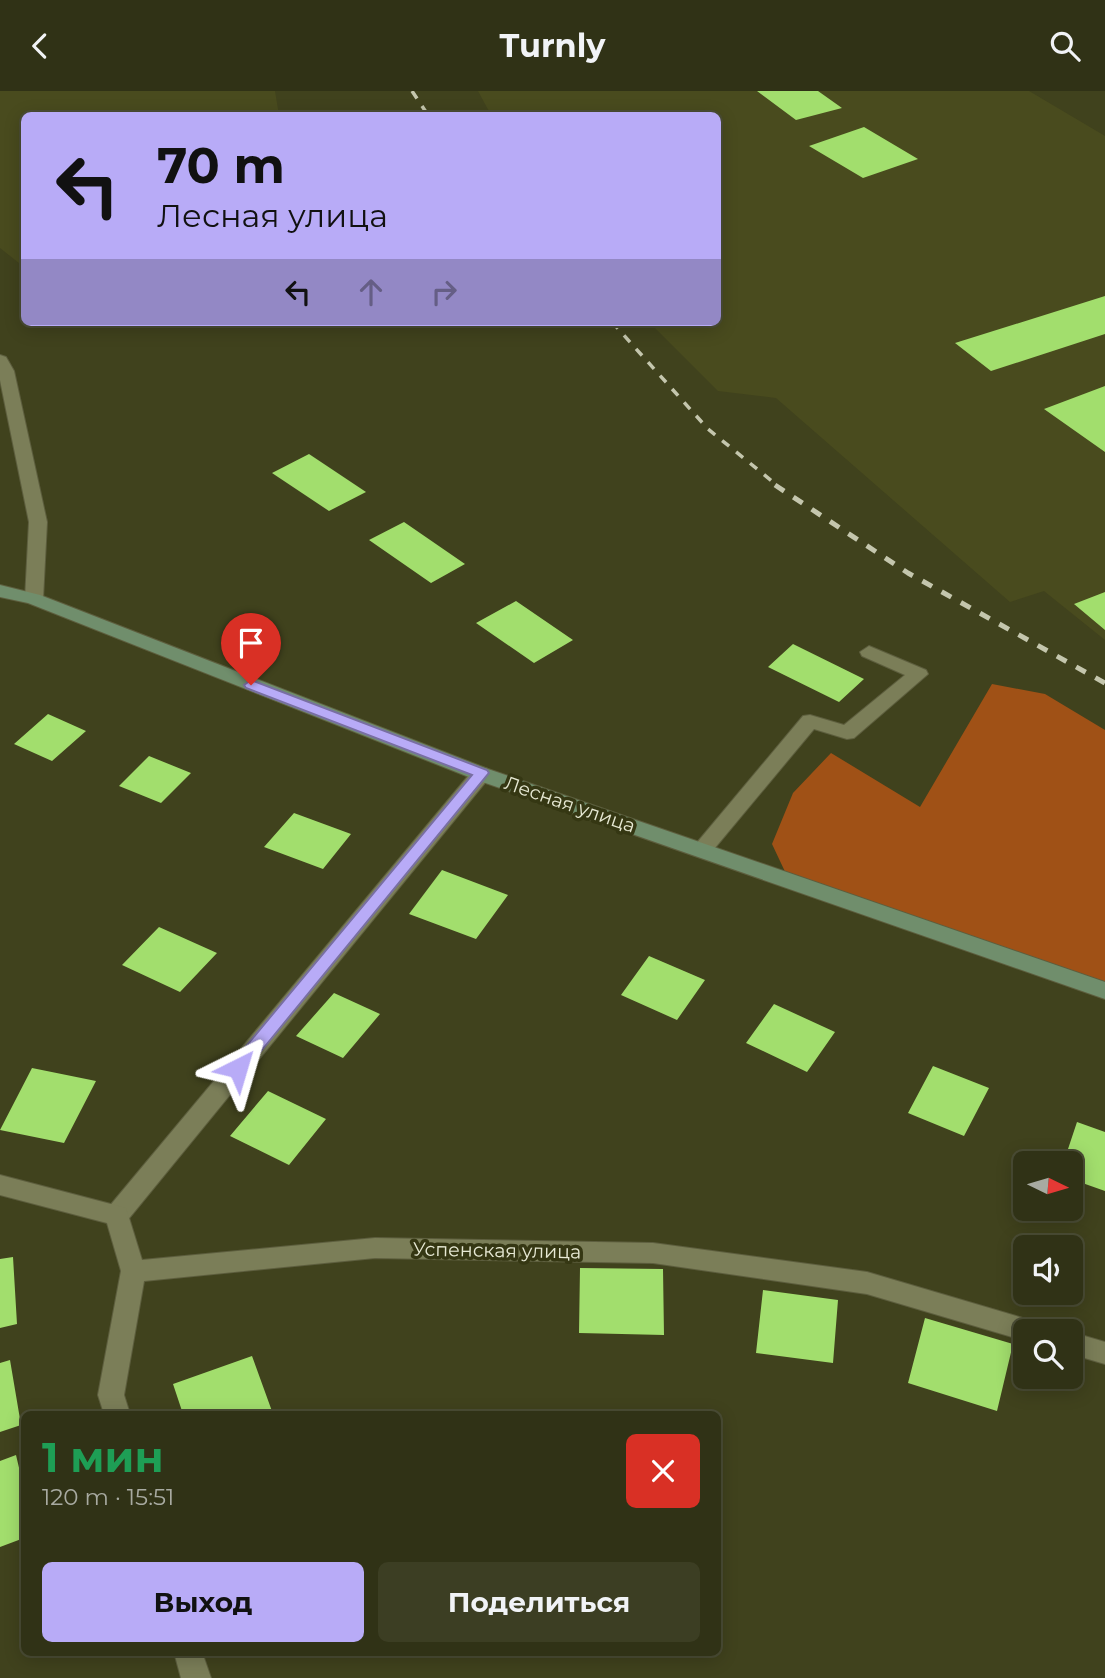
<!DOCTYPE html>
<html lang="ru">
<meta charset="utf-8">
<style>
body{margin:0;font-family:Montserrat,sans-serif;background:#3c3e23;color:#f1f3f6;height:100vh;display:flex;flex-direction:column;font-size:26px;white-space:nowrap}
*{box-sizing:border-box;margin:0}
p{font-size:23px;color:#a8aaa1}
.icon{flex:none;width:38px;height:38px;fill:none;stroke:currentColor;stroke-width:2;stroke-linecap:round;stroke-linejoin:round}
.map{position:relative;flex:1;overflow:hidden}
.drawer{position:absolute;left:21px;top:1320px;width:700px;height:245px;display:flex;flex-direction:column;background:#303216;border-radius:10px;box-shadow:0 4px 18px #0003,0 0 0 2px #4b4d35}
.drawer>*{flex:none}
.hud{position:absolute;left:21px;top:21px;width:700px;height:214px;border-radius:10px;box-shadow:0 4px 18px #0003,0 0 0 2px #4b4d35;background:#b8abf7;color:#111;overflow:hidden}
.needle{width:46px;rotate:95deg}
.fabs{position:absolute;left:1013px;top:1060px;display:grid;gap:14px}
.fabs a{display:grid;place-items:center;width:70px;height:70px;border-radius:10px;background:#303216;box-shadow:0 4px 18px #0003,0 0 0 2px #4b4d35;font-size:35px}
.pin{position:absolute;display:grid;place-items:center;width:60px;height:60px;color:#fff;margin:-72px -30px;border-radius:50% 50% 50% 0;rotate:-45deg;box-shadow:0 0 7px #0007}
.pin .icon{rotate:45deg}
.me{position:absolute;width:77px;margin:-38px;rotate:40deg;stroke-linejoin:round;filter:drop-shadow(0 0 5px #0008)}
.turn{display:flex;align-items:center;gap:24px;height:147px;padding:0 21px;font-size:32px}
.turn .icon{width:91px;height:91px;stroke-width:2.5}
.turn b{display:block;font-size:49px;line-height:60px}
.lanes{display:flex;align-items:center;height:66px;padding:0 21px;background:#0003;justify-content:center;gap:35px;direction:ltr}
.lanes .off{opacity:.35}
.round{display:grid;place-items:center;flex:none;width:74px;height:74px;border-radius:10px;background:#3c3e23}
.headline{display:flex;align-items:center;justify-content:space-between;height:119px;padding:0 21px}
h1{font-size:42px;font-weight:700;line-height:52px;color:#1e9e55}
.action{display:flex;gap:14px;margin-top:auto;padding:14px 21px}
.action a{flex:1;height:80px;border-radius:10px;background:#b8abf7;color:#111;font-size:28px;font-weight:700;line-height:80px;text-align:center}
.action a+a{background:#3c3e23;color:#f1f3f6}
header{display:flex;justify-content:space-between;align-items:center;height:91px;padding:0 21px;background:#303216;font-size:32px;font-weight:700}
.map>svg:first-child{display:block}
</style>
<header><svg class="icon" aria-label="back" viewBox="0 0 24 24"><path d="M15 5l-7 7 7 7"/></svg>Turnly<svg class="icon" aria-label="search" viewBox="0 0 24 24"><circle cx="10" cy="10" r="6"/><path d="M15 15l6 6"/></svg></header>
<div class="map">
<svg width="1105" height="1587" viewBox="0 0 1105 1587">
<rect width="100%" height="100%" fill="#40421d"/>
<!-- built -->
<path fill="#494b1e" d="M0 0H275L279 24H24V176L0 157Z
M478 0H1029L1105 45V549L1044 500 1010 511 776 307 718 300 649 231H718V24H491Z"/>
<!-- green -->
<path fill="#a05116" d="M992 593 1045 603 1105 639V902L788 787 772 753 793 702 831 662 920 716Z"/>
<!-- building -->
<path fill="#a2de6d" d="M757 0H818L842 17 796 29Z
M864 36 918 68 863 87 809 55Z
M1105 205V243L991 280 955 252Z
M1105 295V361L1044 318Z
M309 363 366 401 329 420 272 382Z
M404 431 465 473 431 492 369 449Z
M1105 501V539L1074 513Z
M516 510 573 549 534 572 476 532Z
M793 553 864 588 839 611 768 576Z
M48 623 86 640 52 670 14 653Z
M149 665 191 682 161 712 119 695Z
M294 722 351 743 323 778 264 756Z
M442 779 508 804 476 848 409 823Z
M159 836 217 862 180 901 122 874Z
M649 865 705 889 677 929 621 904Z
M334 902 380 923 343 967 296 945Z
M774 913 835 941 807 981 746 952Z
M933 975 989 997 964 1045 908 1022Z
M32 977 96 990 64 1052 0 1039Z
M268 1000 326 1028 289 1074 230 1045Z
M1077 1031 1105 1041V1100L1071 1088V1073H1063Z
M13 1166 17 1233 0 1237V1168Z
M580 1177 663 1178 664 1244 579 1242Z
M763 1199 838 1209 833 1272 756 1262Z
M925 1227 1013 1253 997 1320 908 1292Z
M252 1265 273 1323H183L173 1293Z
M10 1269 21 1334 0 1341V1272Z
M16 1364 24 1398V1447L0 1456V1370Z"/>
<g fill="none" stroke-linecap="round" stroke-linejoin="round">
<defs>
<path id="lane" d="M869 555 926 579 928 583 854 647 847 648 814 638 709 764 702 766 695 764 692 759 695 754 803 625 810 624 844 634 905 584 862 565 860 561Z
M481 676 488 678 491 683 488 688 126 1131 117 1134 108 1131 105 1124 108 1117 474 678Z"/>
<path id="street" d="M0 264 6 266 14 280 47 431 43 508 34 514 25 508 29 431 0 289Z
M0 1084 126 1117 142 1169 375 1147 653 1152 867 1181 1033 1230 1042 1233 1046 1241H1026V1250L867 1203 653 1172 375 1167 144 1190 124 1304 130 1323H104L98 1304 121 1180 107 1132 0 1104Z
M1071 1241 1105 1251V1273L1071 1263Z
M174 1561H202L211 1587H181Z"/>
<path id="secondary" d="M0 494 40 504 488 678 1105 891V908L474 688 28 512 0 506Z"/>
</defs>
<!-- lane casing -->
<use href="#lane" stroke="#5d5e3e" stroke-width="2"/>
<!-- street casing -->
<use href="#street" stroke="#5d5e3e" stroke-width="2"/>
<!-- secondary casing -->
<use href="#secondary" stroke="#5d5e3e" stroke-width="2"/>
<!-- lane -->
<use href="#lane" fill="#7b7e58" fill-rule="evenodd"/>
<!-- street -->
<use href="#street" fill="#7b7e58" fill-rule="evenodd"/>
<!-- secondary -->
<use href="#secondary" fill="#708e6c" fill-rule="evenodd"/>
<!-- rail-far1 -->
<path stroke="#c4c6ad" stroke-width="3.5" stroke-dasharray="9 9" stroke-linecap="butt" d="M412 0 428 24
M612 231 708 338 778 395"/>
<!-- rail -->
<path stroke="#c4c6ad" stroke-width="5" stroke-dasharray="11 11" stroke-linecap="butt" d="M775 394 908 482 1105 592"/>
</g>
<!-- route -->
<path fill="#b8abf7" stroke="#786fa1" stroke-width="2" d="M251 589 487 679 489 682 244 981H232L230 977 232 972 472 684 246 597 244 594Z"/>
<g text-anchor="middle" stroke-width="7" stroke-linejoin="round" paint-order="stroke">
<!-- street labels -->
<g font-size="19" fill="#e7e9d4" stroke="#353713">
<text transform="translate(570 713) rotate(19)" y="7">Лесная улица</text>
<text transform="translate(497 1159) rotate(1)" y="7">Успенская улица</text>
</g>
</g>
</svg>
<div class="fabs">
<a><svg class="needle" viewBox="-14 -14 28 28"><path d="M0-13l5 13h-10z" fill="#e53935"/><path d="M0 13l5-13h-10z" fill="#a8aaa1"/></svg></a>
<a><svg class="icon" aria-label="sound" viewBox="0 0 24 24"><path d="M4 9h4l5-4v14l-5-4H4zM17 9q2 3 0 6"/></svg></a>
<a><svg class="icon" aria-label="search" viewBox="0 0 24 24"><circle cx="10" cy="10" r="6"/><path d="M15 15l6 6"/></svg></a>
</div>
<div class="pin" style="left:251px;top:594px;background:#d93025"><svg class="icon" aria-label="arrive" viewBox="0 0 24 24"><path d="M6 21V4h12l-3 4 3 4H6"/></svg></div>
<svg class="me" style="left:238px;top:977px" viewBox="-20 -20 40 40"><path d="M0-17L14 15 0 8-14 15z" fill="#b8abf7" stroke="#fff" stroke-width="4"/></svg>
<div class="hud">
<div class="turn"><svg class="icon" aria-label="left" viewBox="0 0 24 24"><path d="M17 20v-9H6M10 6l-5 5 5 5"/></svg><div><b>70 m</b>Лесная улица</div></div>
<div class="lanes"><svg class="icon" aria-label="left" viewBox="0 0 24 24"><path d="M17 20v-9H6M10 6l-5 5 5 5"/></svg><svg class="icon off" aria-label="ahead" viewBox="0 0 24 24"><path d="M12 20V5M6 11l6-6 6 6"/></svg><svg class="icon off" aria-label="right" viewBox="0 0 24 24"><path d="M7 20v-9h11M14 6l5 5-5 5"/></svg></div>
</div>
<section class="drawer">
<div class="headline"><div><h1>1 мин</h1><p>120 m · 15:51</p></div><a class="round" style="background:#d93025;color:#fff"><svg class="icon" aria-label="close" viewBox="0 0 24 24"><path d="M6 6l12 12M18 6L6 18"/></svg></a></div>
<div class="action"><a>Выход</a><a>Поделиться</a></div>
</section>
</div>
